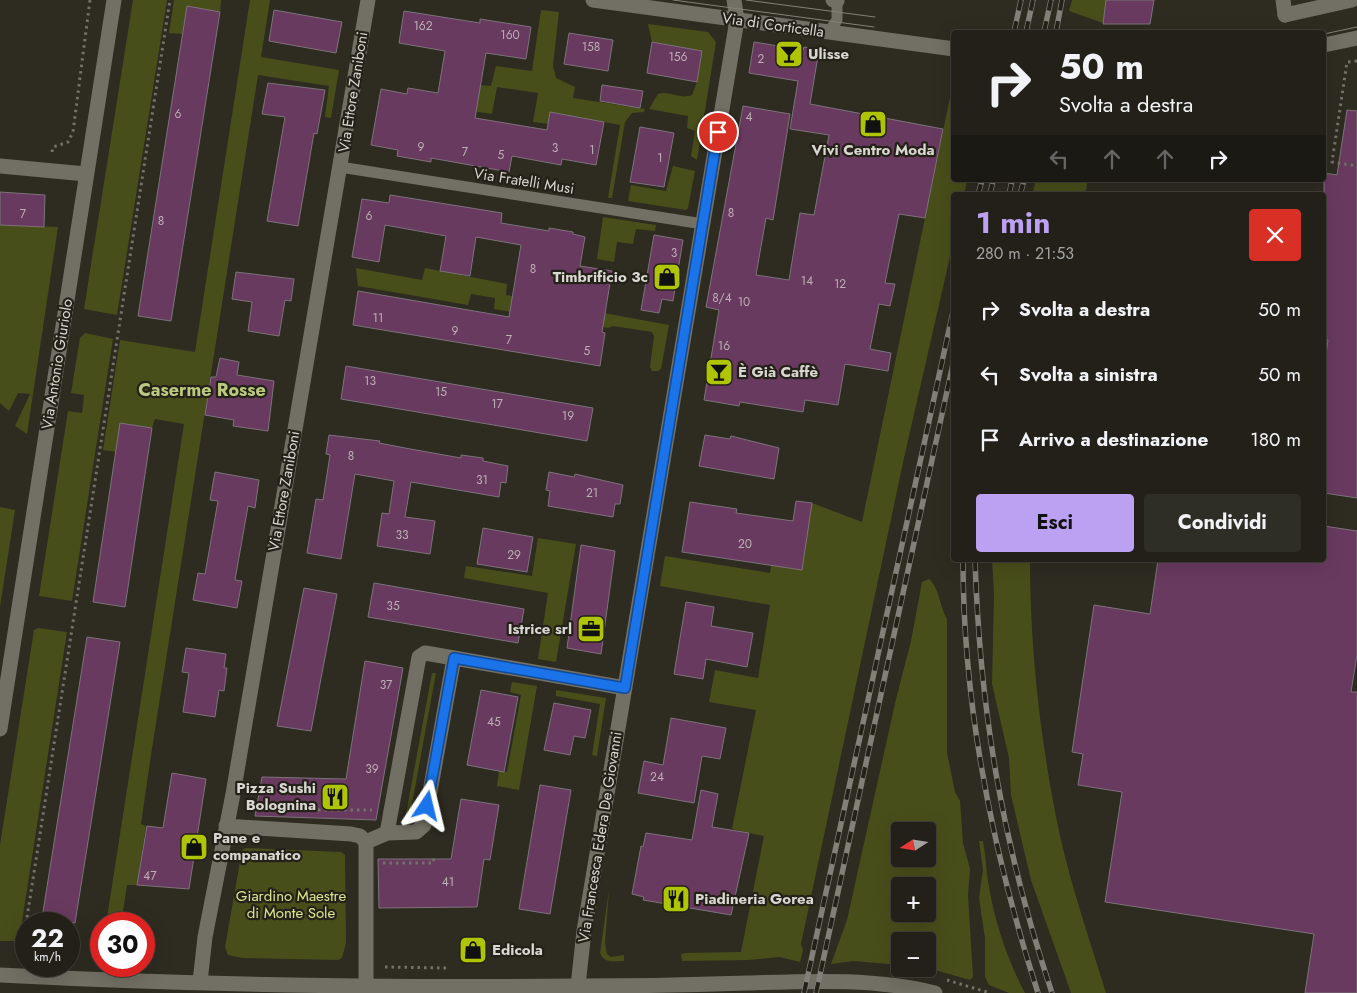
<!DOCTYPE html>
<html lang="it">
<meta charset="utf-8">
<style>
body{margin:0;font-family:Jost,sans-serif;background:#2e2d26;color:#f1f3f6;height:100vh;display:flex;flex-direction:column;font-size:19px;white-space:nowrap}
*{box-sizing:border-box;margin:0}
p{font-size:16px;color:#a2a3a2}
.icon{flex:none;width:28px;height:28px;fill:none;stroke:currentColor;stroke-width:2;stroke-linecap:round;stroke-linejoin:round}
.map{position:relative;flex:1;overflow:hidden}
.side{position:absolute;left:951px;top:192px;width:375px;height:370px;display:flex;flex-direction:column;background:#222019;border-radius:5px;box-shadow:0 5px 20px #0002,0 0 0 1px #3f3e38}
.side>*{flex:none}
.hud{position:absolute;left:951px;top:30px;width:375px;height:152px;border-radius:5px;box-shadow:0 5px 20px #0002,0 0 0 1px #3f3e38;background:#222019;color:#f1f3f6;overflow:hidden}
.needle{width:32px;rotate:258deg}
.tools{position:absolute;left:891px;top:822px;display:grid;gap:10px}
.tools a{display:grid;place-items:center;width:45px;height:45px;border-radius:5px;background:#222019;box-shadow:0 5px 20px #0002,0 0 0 1px #3f3e38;font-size:25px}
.speed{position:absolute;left:15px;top:912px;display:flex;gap:10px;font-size:25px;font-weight:700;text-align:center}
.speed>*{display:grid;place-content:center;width:65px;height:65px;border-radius:50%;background:#222019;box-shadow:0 5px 20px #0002,0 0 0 1px #3f3e38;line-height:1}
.speed small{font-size:12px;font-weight:400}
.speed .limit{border:8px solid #d22;background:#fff;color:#111}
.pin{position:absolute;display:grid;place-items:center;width:42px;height:42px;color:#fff;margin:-21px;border:2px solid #fff;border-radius:50%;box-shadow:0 1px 5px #0007}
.me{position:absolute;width:55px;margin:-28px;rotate:10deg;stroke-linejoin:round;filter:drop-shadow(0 0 4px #0008)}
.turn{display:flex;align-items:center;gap:18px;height:105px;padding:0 25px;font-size:22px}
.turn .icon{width:65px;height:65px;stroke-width:2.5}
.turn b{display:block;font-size:35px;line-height:42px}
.lanes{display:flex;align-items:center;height:48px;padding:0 25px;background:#0003;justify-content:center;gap:25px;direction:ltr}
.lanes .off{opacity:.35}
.round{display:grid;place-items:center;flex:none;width:52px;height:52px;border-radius:5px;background:#2e2d26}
.headline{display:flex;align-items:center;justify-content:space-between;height:85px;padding:0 25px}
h1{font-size:30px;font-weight:700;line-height:38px;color:#bca0f2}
.primary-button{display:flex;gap:10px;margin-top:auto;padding:10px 25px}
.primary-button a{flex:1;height:58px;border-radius:5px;background:#bca0f2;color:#111;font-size:20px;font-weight:700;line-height:58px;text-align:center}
.primary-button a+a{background:#2e2d26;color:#f1f3f6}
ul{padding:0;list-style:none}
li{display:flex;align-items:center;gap:15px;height:65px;padding:0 25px}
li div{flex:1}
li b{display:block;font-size:19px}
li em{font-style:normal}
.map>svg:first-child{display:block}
</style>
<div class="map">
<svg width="1357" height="993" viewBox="0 0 1357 993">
<rect width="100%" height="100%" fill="#2e2b21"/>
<!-- green -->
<path fill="#484e1a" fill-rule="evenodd" d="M133 0H167L117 315 84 309Z
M174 0H221L220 12 187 7 182 34 169 33Z
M250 0H270L261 57 339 70 331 118 325 117 329 86 258 75 151 755 141 824 146 826 137 885H127L121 924H106L184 424 155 419 152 428 121 423 116 452 103 450 120 340 195 352Z
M1072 0H1106L1103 23 1069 11Z
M541 10 559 12 553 66 556 78 575 87 573 98 645 109 644 112 632 113 625 122 612 198H608L620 125 551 112 548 124 533 122 538 93 497 87 492 114 466 110 479 85 491 86 496 66 532 71Z
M648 24 708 32 716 42 697 160 691 156 695 131 687 128 688 116 649 109 658 94C669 90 680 100 692 95L697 82 702 51 652 42Z
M954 78V180H967L964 195H954V239L904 458 801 944 803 950 800 962 780 957 748 960 682 961 681 954 685 953 741 952 764 836 732 829 756 710 709 702 715 670 758 678 770 605 660 586 665 556 770 573 771 565 802 570 812 503 862 522Z
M673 166 695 171 688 208 686 210 628 201 631 185 666 191Z
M1036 180H1088L1085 195H1032Z
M603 217 656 225 655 231 636 229 633 244 617 242 614 262 597 259Z
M0 225 58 227 27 434 15 426 30 394 18 393 9 411 0 403Z
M356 268 422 280 425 268 507 284 506 295 669 325 661 369 658 371H652L650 367 654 336 652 332 613 326 608 328 494 309 495 298 471 294 468 305 358 286Z
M85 333 113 339 72 601 39 596 68 411 82 413 84 395 71 393 80 338Z
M0 507 15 510 0 607Z
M538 538 576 544 556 662 538 659 548 593 464 578 466 566 532 576Z
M992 560H1030C1030 652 1041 746 1060 836 1072 889 1090 941 1106 993H1071L1031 880 1011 795 1009 758 992 684 994 594Z
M929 579C940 589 939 605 947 619V753L955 792 960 801 963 843 970 869 968 895 973 977 970 980 928 968V941H900V965L853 961 831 964 847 920 896 699 911 641 922 582ZM900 831H928V859H900ZM900 886H928V914H900Z
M38 628 67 632 19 941H0V845L34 630Z
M432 673H436L410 815 406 814Z
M512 682 537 686 519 790 497 786 499 771 507 772 521 695 510 692Z
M556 690 606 698 597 756 592 755 600 704 556 696Z
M979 841H983C986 856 986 872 989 887 995 923 1008 961 1025 993H1009L989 985 985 977V938L979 898 983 870Z
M246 848 341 852 345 855 346 943 342 958 338 960 242 958 228 955 225 947 242 850Z
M609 890 605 942 607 954 611 957 624 955V961C614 961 604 964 600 953Z"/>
<!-- building -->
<path fill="#683a5f" stroke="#7d737b" d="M1106 0H1154L1150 24H1103Z
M187 6 220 12 171 321 138 316Z
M274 10 342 22 336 53 269 41Z
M404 11 480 23V19L531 27 526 59 486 53 475 118 547 130 550 112 604 122 596 165 562 159 561 165 512 156 509 172 431 158V162L397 156 398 150 371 145 381 89 407 94 408 88 438 93 445 51 399 43Z
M569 33 613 40 608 71 564 64Z
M652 42 702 51 697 82 647 73Z
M754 42 803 50 804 47 819 50 810 104 943 129 925 218 899 214 885 283 895 284 890 306 879 304 870 349 891 353 888 371 845 364 838 405 805 400 803 412 740 402 739 406 704 400 719 310 706 307 743 106 790 114 773 220 766 218 756 275 789 280 800 213 814 215 829 135 790 129 798 81 749 73Z
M268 83 325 90 317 134 314 133 298 226 267 221 285 117 262 114Z
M602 85 643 91 640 108 600 101Z
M1347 110 1357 111V498L1324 493V369L1328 340 1324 339V173L1337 175Z
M640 127 674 133 664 187 630 182Z
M0 192 45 195 44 227 0 225Z
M390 195 502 213 501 223 549 231V228L573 232V234L585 237 580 266 612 271 602 332 605 333 600 366 353 325 358 291 509 317 521 245 476 237 470 276 440 271 446 236 385 225 379 262 352 257 362 199 389 203Z
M654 235 683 240 673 301 662 299 659 313 641 310Z
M236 272 294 279 291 301 285 300 279 336 248 331 252 302 232 299Z
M220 358 239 362 237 375 274 381 268 431 233 426 234 420 205 415 211 377H216Z
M346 366 593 408 587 441 341 399Z
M120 423 152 428 125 607 93 602Z
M329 435 380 441 379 443 405 448 461 458V455L483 458V461L508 466 506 483 501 482 499 497 411 482 405 517 435 521 430 554 377 546 382 513 389 514 394 481 355 474 341 559 307 553 316 499 323 500 330 455 326 454Z
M705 435 730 439 731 436 779 448 774 479 699 466Z
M215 472 259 480 255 508 248 506 235 580 242 581 237 608 193 600 198 573 205 574 218 501 210 500Z
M549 472 574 477 575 474 623 485 620 504H615L613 517 548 506 550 491 546 490Z
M796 501 812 503 802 570 682 552 690 502 737 509 736 513 793 521Z
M1324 526 1357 531V655L1351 692H1357V993H1305L1314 934 1105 902 1122 792 1078 785 1083 754 1072 752 1094 605 1150 614 1158 560H1324Z
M483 528 533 537 527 572 477 564Z
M581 545 615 551 601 654 567 648Z
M374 583 524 609 518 643 368 617Z
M304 588 337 594 311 731 277 726Z
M686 602 714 607 711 626 753 633 747 667 706 659 703 679 674 674Z
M87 637 120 642 75 923 42 918Z
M186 648 226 654 224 668H227L224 691 219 690 215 717 183 712 189 673 182 672Z
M365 661 403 668 376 820 255 816 262 777 346 779Z
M481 690 518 697 504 772 467 765Z
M554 703 591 710 585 738 574 736 570 755 544 750Z
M671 718 726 728 720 759 702 756 694 803 638 793 644 761 663 765Z
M172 773 206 779 189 889 137 885 147 826 163 828Z
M540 785 571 790 550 914 519 909Z
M701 790 718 794 712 827 749 833 731 915 643 900 644 897 632 894 641 846 643 847 646 833 692 840Z
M461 799 499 805 490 860 484 859 477 907 379 908 378 859H451Z"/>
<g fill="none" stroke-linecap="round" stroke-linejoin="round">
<!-- path -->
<path stroke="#737168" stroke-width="3" stroke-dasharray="2.5 4" stroke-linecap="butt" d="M1357 61 1347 62 1332 162 1357 166
M52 152 53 147 68 142 73 132 90 0
M292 810H372
M383 863H433L434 858
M21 956 170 0
M385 967 446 968
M947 980 990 993"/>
<!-- lane -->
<path stroke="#726f64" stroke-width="11" d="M828 33 837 20V0
M340 167 703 224"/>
<!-- street -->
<path stroke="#726f64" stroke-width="15" d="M1283 0 1285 15
M0 166 86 174
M226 826 351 834 360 836 366 842V985
M387 833 419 657 425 653 454 658
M366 842 387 833 416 832 424 825 454 658 625 688
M200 982 205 937 233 794 368 0
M578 986 584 931 737 20"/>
<!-- secondary -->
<path stroke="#726f64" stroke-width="15" d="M593 0 954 49
M734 0 737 20
M833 0 837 1
M1285 15 1352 0
M1324 45 1357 38
M0 729 114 0
M0 975C192 985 386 988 579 986 635 986 692 985 748 983 810 981 875 978 935 993"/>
<!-- tram -->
<path stroke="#828078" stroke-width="1" d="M673 0 874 27
M746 0 875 17
M1324 34 1357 27"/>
<defs>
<path id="rail" d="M1014 32 1021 0
M1026 32 1033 0
M1044 32 1051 0
M1056 32 1062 0
M978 195 982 180
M990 195 993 180
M1009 195 1012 180
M1020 195 1024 180
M963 560C963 707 993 854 1038 993
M975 560C980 714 1003 846 1052 993
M804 993 954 307
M816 993 954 359"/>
</defs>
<!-- rail casing -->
<use href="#rail" stroke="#828078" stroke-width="5.5"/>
<!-- rail -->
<use href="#rail" stroke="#242118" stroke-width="4" stroke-dasharray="11" stroke-linecap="butt"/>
</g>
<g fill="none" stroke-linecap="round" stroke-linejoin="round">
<defs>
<path id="route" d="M427 806 454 658 625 688 718 132"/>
</defs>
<!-- route casing -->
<use href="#route" stroke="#114b97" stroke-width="12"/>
<!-- route -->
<use href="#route" stroke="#1a73e8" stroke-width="9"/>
</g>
<!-- icons -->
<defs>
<symbol id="bar-square" viewBox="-11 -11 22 22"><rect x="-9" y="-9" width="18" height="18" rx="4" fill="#afc504" stroke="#242118"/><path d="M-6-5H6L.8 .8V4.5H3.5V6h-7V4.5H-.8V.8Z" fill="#111"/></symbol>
<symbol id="shop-square" viewBox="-11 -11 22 22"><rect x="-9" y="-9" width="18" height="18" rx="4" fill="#afc504" stroke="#242118"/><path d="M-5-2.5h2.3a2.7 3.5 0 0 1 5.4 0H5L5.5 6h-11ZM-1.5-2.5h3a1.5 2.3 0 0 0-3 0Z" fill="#111"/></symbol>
<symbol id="office-square" viewBox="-11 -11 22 22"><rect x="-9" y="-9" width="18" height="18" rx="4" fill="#afc504" stroke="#242118"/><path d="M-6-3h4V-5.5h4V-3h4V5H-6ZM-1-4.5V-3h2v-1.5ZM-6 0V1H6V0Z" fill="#111"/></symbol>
<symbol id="restaurant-square" viewBox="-11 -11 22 22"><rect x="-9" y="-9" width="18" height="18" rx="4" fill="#afc504" stroke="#242118"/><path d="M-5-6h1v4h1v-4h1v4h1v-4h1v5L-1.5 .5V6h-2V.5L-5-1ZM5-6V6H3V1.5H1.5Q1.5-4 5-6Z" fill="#111"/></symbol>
</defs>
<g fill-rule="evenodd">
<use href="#bar-square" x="773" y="38" width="32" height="32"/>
<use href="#shop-square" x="857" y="108" width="32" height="32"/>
<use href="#shop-square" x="651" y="261" width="32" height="32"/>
<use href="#bar-square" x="703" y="356" width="32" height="32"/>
<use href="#office-square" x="575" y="613" width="32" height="32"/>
<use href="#restaurant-square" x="319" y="781" width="32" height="32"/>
<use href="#shop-square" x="178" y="831" width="32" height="32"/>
<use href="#restaurant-square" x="660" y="883" width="32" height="32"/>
<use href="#shop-square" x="457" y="934" width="32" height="32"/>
</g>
<g text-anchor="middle" stroke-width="4.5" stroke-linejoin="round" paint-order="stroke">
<!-- number labels -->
<g font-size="12" fill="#bdb0b4">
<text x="423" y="30">162</text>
<text x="510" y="39">160</text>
<text x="591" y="51">158</text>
<text x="678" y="61">156</text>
<text x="761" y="63">2</text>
<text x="178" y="118">6</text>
<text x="749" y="121">4</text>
<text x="421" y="151">9</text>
<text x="555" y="152">3</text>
<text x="592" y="154">1</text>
<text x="465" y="156">7</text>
<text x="501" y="159">5</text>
<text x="660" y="162">1</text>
<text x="731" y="217">8</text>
<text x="23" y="218">7</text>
<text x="369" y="220">6</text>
<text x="161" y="225">8</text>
<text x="674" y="257">3</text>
<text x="533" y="273">8</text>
<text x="807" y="285">14</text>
<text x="840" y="288">12</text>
<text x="722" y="302">8/4</text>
<text x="744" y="306">10</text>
<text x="378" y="322">11</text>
<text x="455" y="335">9</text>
<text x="509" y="344">7</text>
<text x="724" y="350">16</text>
<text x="587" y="355">5</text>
<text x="370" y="385">13</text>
<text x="441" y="396">15</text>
<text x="497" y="408">17</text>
<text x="568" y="420">19</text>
<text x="351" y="460">8</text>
<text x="482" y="484">31</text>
<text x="592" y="497">21</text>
<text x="402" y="539">33</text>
<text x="745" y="548">20</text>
<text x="514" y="559">29</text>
<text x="393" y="610">35</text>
<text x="386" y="689">37</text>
<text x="494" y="726">45</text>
<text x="372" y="773">39</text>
<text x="657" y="781">24</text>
<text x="150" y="880">47</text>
<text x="448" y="886">41</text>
</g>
<!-- street labels -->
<g font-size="15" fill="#d9d7d1" stroke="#242118">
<text transform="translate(773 25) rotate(8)" y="5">Via di Corticella</text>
<text transform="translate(353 92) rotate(-81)" y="5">Via Ettore Zaniboni</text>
<text transform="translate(524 181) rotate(9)" y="5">Via Fratelli Musi</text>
<text transform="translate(57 364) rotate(-81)" y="5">Via Antonio Giuriolo</text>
<text transform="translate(284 491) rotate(-80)" y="5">Via Ettore Zaniboni</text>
<text transform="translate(600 837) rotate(-81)" y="5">Via Francesca Edera De Giovanni</text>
</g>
<!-- poi labels -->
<g font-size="15" font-weight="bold" fill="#d9d7d1" stroke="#242118" text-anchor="start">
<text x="808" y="59">Ulisse</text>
<text x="873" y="155" text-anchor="middle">Vivi Centro Moda</text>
<text x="648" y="282" text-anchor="end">Timbrificio 3c</text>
<text x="738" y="377">È Già Caffè</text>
<text x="572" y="634" text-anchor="end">Istrice srl</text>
<text x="316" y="793" text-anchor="end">Pizza Sushi<tspan x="316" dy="17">Bolognina</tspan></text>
<text x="213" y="843">Pane e<tspan x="213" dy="17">companatico</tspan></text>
<text x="695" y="904">Piadineria Gorea</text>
<text x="492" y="955">Edicola</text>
</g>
<!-- park labels -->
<g font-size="15" fill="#dae68e" stroke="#242118">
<text x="291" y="901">Giardino Maestre<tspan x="291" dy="17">di Monte Sole</tspan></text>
</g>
<!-- quarter labels -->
<g font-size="18" font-weight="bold" fill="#bbca7e" stroke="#242118">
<text x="202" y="396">Caserme Rosse</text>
</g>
</g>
</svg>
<div class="tools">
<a><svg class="needle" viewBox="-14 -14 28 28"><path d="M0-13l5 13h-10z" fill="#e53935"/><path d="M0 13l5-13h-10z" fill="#a2a3a2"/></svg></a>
<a>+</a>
<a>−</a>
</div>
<div class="speed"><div>22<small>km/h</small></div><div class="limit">30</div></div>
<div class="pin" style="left:718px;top:132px;background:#d93025"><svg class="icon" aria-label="arrive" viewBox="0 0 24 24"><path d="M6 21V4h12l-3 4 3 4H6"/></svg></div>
<svg class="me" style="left:427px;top:806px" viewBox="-20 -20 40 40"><path d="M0-17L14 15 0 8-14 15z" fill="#1a73e8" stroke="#fff" stroke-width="4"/></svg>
<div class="hud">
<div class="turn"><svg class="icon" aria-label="right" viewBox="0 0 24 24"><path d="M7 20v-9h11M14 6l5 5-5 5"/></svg><div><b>50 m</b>Svolta a destra</div></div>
<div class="lanes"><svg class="icon off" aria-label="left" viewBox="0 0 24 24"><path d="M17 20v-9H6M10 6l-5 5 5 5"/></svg><svg class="icon off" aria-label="ahead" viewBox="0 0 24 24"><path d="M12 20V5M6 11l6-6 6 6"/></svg><svg class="icon off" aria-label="ahead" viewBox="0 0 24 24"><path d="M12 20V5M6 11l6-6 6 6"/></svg><svg class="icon" aria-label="right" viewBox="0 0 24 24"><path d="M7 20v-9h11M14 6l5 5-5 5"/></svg></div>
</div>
<section class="side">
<div class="headline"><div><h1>1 min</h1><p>280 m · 21:53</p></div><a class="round" style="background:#d93025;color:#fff"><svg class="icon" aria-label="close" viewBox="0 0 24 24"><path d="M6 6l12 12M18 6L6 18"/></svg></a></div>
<ul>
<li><svg class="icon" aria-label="right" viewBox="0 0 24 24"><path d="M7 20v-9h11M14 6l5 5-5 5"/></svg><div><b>Svolta a destra</b></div><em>50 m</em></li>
<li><svg class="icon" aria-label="left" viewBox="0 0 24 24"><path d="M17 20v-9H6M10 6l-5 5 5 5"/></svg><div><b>Svolta a sinistra</b></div><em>50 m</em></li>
<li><svg class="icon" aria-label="arrive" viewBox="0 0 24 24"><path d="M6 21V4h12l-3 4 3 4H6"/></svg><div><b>Arrivo a destinazione</b></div><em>180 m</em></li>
</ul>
<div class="primary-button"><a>Esci</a><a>Condividi</a></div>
</section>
</div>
